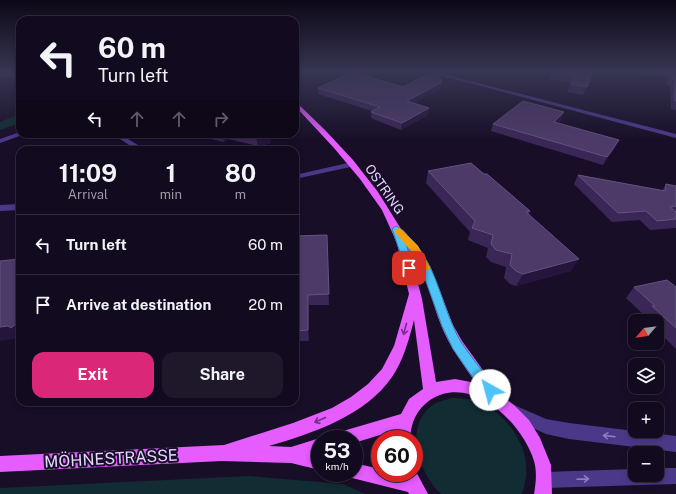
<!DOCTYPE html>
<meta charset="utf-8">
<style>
body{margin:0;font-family:"Public Sans",sans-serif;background:#1f182b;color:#f1f3f6;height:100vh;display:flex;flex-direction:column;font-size:15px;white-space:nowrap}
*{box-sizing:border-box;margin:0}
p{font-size:13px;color:#9c9aa4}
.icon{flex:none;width:22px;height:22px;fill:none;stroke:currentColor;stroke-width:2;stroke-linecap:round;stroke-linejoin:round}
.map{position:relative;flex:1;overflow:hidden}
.details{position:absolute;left:16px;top:146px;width:283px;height:260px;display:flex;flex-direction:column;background:#120a1e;border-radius:12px;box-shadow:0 2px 6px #0003,0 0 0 1px #312b3c}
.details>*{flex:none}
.hud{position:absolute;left:16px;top:16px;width:283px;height:122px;border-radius:12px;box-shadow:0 2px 6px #0003,0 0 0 1px #312b3c;background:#120a1e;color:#f1f3f6;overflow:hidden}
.needle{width:26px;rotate:242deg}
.fabs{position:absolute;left:628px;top:314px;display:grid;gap:8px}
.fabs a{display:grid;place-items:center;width:36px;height:36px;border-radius:8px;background:#120a1e;box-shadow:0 2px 6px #0003,0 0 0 1px #312b3c;font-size:20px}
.speed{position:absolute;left:311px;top:430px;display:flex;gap:8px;font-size:20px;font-weight:700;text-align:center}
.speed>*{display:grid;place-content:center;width:52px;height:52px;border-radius:50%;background:#120a1e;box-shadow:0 2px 6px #0003,0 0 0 1px #312b3c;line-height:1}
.speed small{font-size:10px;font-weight:400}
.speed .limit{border:6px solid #d22;background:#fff;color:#111}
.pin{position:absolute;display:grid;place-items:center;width:34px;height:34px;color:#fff;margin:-17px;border-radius:8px;box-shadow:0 2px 6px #0006}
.me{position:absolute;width:44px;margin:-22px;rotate:322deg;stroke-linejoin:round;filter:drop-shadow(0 0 3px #0008)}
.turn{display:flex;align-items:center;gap:14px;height:84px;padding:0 16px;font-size:18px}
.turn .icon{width:52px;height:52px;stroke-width:2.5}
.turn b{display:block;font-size:28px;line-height:34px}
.lanes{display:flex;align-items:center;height:38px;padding:0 16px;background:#0003;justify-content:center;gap:20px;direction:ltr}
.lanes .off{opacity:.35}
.eta{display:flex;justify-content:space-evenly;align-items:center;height:68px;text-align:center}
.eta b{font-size:24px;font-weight:700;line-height:28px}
.primary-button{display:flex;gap:8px;margin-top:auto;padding:8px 16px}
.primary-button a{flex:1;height:46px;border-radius:12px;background:#db2777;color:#fff;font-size:16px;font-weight:700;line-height:46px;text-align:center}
.primary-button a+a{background:#1f182b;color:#f1f3f6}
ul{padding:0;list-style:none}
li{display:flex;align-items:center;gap:12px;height:60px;padding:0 16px;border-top:1px solid #312b3c}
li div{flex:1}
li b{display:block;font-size:15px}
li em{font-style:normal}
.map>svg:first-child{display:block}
</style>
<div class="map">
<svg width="676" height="494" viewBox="0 0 676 494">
<rect width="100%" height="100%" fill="#180e28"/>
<!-- green -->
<path fill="#112c32" d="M20 114V123L0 130V122Z
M451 398C463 398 476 399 486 405 512 421 532 452 525 482 524 487 524 491 521 494H441C418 473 402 422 436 403 440 401 446 400 451 398Z
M249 476 343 484 365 494H0V488Z"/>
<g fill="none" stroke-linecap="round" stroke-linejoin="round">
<!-- minor -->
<path fill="#4c3889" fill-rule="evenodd" d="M424 71H432L676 134V138Z
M20 132V134H25L0 143V139Z
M112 134H120L146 150H137Z
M352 162H355V166L295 179V175Z
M20 204V210L0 211V205Z
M514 405 546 419 569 423 676 436V452L569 439 546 434 509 417 507 412 509 407Z
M657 468H676V484L544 488 538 486 536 480 538 474 544 472 635 469V475H657Z"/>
<!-- major -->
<path fill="#e55cff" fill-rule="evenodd" d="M295 101 325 130 353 160 378 192 401 229 418 246 431 268 453 325 462 341 501 395 514 405 529 420 540 438 551 465 552 494H534C536 483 537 471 534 461 522 422 471 373 430 400 416 410 411 423 410 439H394L396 430 354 443V439H335L338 434 343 431 401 414 409 399 423 389 414 320C409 340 403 361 392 377 365 416 313 433 269 446L291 447 320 438 322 439H320V470L291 463 222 461 0 472V456L224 445 293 423 332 408 351 397 368 384 382 369 394 346 409 294 397 243 382 210 360 179 334 148 295 106ZM409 249C426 270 431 300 441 325 449 346 463 364 476 383L455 379 436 382 422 299Z
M354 463 380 469V473H414V468L428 494H409L408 492 348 477 347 473H354Z"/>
</g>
<!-- wall -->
<path fill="#3b2757" d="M0 71H20V78L0 77Z
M527 71H593L583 95 567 92 571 83 549 79 551 75Z
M640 71H676V110L671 109 670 85H667V77L640 73Z
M442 82 441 88 414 103 428 115 401 130 371 118 372 111 318 94V88L403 87Z
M561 120 558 123 615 148 603 165 491 131 493 124Z
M189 134H269L271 143 258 146 228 139 224 142Z
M428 171 484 174 530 211 529 214 571 271 516 286 510 284 504 278 506 267 491 262 486 257 488 248 468 240 470 232 426 183Z
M578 175 662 191 666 184 676 186V228L650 230 640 220 612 222 574 184Z
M327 235 329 305H309V341H295V236Z
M634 287H676V349L657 330V321H647L643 316 644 315 626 298Z"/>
<!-- shaded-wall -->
<path fill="#25153c" d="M442 82 441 88 406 108 407 101Z
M429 108 428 115 401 130 402 123Z
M564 112 561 120 551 129 554 122Z
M222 134H227L228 139 224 142Z
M269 134 271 143 258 146 256 137Z
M619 140 615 148 603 165 607 157Z
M579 259 571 271 516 286 523 274Z
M308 295 309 305V341L308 330Z
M16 324H20V338L0 341V327Z"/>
<!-- building -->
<path fill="#4d3a69" stroke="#645280" d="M434 71H436L442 82 407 101 429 108 402 123 371 112 380 107 318 88 352 72 403 87Z
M553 71H593L587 87 571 84 575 75Z
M671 71H676V101H675L674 78H671Z
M523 101 564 112 554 122 619 140 607 157 493 124Z
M244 134H269L256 137Z
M113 148 112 150H88L89 149Z
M471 163 484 174H487L530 211 526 212 579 259 523 274 516 271 510 265 512 254 496 250 491 244 493 235 472 228 475 221 428 171Z
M578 175 665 191 666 184 676 186V206L670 207 676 212V219L657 221 646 211 618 213Z
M327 235 329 294 308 295V330L295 331V236Z
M20 259V324H16L11 328 8 326 0 327V261Z
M667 280 676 287V328L652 306H655L634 287Z"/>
<!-- one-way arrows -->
<defs><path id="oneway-shaft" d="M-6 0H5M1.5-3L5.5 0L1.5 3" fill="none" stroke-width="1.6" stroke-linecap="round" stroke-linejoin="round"/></defs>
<g stroke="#743189">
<use href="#oneway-shaft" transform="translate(405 329) rotate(105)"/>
<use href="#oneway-shaft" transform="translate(320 420) rotate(156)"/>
</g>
<g stroke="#907fbe">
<use href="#oneway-shaft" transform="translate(609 436) rotate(-173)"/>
<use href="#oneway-shaft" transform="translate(583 479) rotate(-2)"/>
</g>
<!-- sky -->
<linearGradient id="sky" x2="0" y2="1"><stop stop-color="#0d0816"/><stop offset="0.51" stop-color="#373653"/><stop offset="1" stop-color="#373653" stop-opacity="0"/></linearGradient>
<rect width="676" height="140" fill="url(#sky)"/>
<!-- route -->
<path fill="#4fc3f7" stroke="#337fa1" d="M396 226C401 228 405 232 408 236 438 264 441 308 461 342 471 357 483 371 494 386L496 390 494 395 490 396 485 395 453 349 442 326 421 268 406 244 414 268 412 270H406L392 229Z"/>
<!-- slow -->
<path fill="#f59e0b" d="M398 228 401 229 418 246 430 267 429 270H422L411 251 394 231Z"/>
<g text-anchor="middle" stroke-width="4" stroke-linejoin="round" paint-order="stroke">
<!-- street labels -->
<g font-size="13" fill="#e3d5ff" stroke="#180e28">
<text transform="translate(385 189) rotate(55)" y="5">OSTRING</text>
</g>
<!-- near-street labels -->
<g font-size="16" fill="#e3d5ff" stroke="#180e28">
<text transform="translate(111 458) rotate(-3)" y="6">MÖHNESTRASSE</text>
</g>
</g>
</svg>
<div class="fabs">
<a><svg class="needle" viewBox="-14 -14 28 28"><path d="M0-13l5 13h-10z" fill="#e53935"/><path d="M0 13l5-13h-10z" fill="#9c9aa4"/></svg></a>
<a><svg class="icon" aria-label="layers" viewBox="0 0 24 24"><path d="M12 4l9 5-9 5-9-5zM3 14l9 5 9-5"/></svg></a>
<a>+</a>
<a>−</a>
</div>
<div class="speed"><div>53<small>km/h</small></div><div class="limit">60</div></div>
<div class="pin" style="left:409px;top:268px;background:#d93025"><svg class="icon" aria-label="arrive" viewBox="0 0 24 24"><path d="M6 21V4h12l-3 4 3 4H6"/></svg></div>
<svg class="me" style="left:490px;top:390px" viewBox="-20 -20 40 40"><circle r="19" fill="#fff"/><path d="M0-13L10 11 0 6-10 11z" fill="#4fc3f7"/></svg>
<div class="hud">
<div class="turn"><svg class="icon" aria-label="left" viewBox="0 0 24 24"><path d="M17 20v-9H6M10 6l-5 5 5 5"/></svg><div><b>60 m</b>Turn left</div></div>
<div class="lanes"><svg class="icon" aria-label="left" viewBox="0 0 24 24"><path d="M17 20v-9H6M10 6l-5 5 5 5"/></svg><svg class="icon off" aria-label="ahead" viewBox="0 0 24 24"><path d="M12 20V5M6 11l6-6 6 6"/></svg><svg class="icon off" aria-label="ahead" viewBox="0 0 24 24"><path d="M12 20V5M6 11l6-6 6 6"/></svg><svg class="icon off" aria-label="right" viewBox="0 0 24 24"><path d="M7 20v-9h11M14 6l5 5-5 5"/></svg></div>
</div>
<section class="details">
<div class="eta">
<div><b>11:09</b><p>Arrival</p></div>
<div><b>1</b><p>min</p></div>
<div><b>80</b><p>m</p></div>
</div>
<ul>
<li><svg class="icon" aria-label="left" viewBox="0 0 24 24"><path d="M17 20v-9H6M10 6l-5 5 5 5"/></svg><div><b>Turn left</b></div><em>60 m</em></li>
<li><svg class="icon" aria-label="arrive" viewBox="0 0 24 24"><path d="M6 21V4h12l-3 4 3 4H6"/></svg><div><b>Arrive at destination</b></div><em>20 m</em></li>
</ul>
<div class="primary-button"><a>Exit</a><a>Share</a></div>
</section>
</div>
